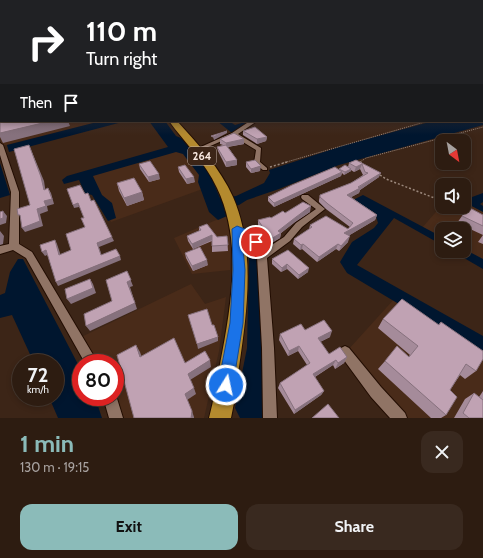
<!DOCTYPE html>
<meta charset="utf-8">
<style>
body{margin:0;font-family:Cabin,sans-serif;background:#39291f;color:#f1f3f6;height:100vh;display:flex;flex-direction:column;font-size:15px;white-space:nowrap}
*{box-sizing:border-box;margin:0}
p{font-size:13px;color:#a7a19f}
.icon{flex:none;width:22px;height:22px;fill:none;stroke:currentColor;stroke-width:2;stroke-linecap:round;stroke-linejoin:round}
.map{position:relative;height:418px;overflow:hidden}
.drawer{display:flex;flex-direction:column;background:#2d1c11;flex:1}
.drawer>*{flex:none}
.hud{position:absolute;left:0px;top:0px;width:483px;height:122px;box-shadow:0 2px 6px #0003,0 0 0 1px #483a31;background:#202124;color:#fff;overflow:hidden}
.needle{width:26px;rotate:148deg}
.fabs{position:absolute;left:435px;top:134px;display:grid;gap:8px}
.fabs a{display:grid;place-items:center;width:36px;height:36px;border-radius:8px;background:#2d1c11;box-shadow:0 2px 6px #0003,0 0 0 1px #483a31;font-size:20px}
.speed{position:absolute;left:12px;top:354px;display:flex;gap:8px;font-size:20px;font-weight:700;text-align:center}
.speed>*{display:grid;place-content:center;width:52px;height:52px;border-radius:50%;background:#2d1c11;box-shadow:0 2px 6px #0003,0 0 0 1px #483a31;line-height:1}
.speed small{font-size:10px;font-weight:400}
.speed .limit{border:6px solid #d22;background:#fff;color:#111}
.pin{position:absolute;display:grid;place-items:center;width:34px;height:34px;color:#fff;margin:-17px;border:2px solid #fff;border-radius:50%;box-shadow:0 1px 4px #0007}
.me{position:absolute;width:44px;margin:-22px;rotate:10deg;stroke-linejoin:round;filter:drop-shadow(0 0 3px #0008)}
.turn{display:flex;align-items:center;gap:14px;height:84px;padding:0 20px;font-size:18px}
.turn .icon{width:52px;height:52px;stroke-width:2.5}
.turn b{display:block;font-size:28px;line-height:34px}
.then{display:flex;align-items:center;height:38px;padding:0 20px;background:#0003;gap:8px;font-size:15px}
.round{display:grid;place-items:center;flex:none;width:42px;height:42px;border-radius:12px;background:#39291f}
.summary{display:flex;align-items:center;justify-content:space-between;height:68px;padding:0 20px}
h1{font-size:24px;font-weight:800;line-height:30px;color:#8bbbb9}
.action{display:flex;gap:8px;margin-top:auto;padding:8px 20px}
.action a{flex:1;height:46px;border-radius:12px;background:#8bbbb9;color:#111;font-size:16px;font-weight:800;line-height:46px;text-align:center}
.action a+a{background:#39291f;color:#f1f3f6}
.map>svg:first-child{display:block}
</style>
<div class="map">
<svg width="483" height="418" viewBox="0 0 483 418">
<rect width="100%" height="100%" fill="#3c2517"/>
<!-- built -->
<path fill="#492b19" d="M0 107 1 121H101L2 146 0 138Z
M182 148 208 187 111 222 86 176Z
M464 201 483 209V262L464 251V229H442V240L421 229 442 205V207H464Z
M228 215 231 240 230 270 192 274 174 238Z
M191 284 205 304 226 297 219 351 204 418H112L115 397V363H85L73 341Z
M396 297 483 347V418H404L348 350Z"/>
<!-- water -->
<path fill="#00162f" d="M482 107 483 125 339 165 279 189 247 200 239 205 224 209 227 216 218 220 209 212 198 182 199 175 183 154 176 152 93 176 102 195 112 203 116 218 108 221 92 195 85 193 79 180 64 184 62 180 67 176 168 147 149 121H165L176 136 181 138 196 155 211 177 220 198 236 196 264 183 270 173 269 170 342 146 422 124 434 121H482Z
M101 121H126L9 152 7 145Z
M217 121H229L235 125 245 122 248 124 232 133Z
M0 163 10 195 0 198Z
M483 193V202L480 204 483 206V212L464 202V200Z
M363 195 442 237V245L394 218 357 265 483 336V357L479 352 347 273 340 262 352 242 374 228 378 223 375 213 353 200Z
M251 243 258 258 263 356V418H240L235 408 247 348 249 257 245 247Z
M464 249 483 259V269L452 251H464Z
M18 259H23L81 370V397H95L102 418H58L49 397H55V363H34L12 315 0 318V295L5 293 10 272Z"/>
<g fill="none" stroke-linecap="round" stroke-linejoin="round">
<defs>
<path id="minor" d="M482 105H483V107H482Z
M482 115H483V119H482Z
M250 121H257L238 134 261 148 260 162 267 168V170H263L254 163 256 150 233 136 199 151 197 152 194 150 232 133Z
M0 143 3 145 19 192V244L32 252 98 363H85L26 258 13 250 0 254V246L9 244 11 192 0 155Z
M302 195H308L325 209 302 227 290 241 267 258 274 348 277 418H263L262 348 257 256 249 242 233 229 234 227 237 226C250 230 257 239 264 250L284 237 296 223 316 209 302 199 301 197Z
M345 346 349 348 381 387 405 413 407 418H390L371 397 341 356 339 352 341 348Z
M115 392 123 418H109L103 397H115Z"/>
<path id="tertiary" d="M0 103H1V107H0Z"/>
<path id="trunk" d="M169 121H177C198 144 220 168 233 197 256 250 247 312 239 367 236 384 235 401 231 418H209C214 400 216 382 220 364 231 307 243 242 217 188 205 162 185 143 169 121Z"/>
</defs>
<!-- minor casing -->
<use href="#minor" stroke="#220d02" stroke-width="2"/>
<!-- tertiary casing -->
<use href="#tertiary" stroke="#220d02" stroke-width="2"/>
<!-- trunk casing -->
<use href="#trunk" stroke="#220d02" stroke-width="2"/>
<!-- path-far1 -->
<path stroke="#9b887c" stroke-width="1" stroke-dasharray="1 1" stroke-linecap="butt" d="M283 163 428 121
M362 163 360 162 366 158 483 127"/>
<!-- path -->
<path stroke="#9b887c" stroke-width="1.5" stroke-dasharray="2 2" stroke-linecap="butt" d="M360 162 362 163
M270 167 287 162
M380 175 386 179 442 201"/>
<!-- minor -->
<use href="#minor" fill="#907465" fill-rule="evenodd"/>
<!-- tertiary -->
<use href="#tertiary" fill="#907465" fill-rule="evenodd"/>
<!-- trunk -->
<use href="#trunk" fill="#b48a2e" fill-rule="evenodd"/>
</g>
<!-- wall -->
<path fill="#a58b9a" d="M243 131 267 137 266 141 257 144 243 135Z
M220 139H244V144L228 147 237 160V165L226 167 218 151 217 147 223 145 220 144Z
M356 160 379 177 360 190 359 193 351 197 377 215 375 220 348 236V242L339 251 336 249 317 262 302 249 300 250 293 244 294 239 309 229 310 225 348 229 350 227 326 209 319 202V200L320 195 351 183 363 175 360 169 354 172 351 170V171L344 175 342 173 341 176 274 207 268 201V197L338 169 348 167 349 163Z
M246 162 260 171 251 173 246 167Z
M139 164 160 179 149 182 140 169Z
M178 167 195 182 187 184 179 172Z
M117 183 142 192 144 200 127 206 119 191Z
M310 212 295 222 281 233 280 238 268 245 262 240V234L263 233 258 226V220L271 218 285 213Z
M483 215V235L457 223 462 216Z
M199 227 217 237 227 236 228 251 212 252V241L193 249 188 241 187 236 199 231Z
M483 235V244L478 242Z
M288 250 308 272 298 279 287 269 281 272 272 264V259Z
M185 253 208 265 193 271 186 258Z
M383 319 438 325 441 322 476 371 465 379 460 375 450 390 446 415 441 418H431L378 369 385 361 409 356 410 355 378 328Z
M305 330 330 337 320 342 329 354 347 357 344 363 335 369 333 365 315 377 324 391 321 395 294 414 278 388 280 383 307 365 298 351 288 356 279 340 280 334Z
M483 391V418H454L465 399 474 393 479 397Z"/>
<!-- shaded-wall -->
<path fill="#86717d" d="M51 121H68L70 126 3 143 0 137V133Z
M227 131V133L214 140 213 137Z
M267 137 266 141 257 144V139Z
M244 139V144L226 147V143Z
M29 145 44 181 46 194 44 190Z
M237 160V165L226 167V162Z
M362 164 360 169 354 172 356 167Z
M261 166 260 171 251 173V169Z
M351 169V171L344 175 345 172Z
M342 172 341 176 274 207V203Z
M381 173 379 177 360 190 359 193 346 200 347 195Z
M159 174 160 179 149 182 148 177Z
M194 177 195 182 187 184 186 179Z
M48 188 51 193 54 204 47 206 48 211 40 214 43 226 25 232 22 228 37 209Z
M142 192 144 200 127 206 124 198Z
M78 203 79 207 74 208 73 205Z
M311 206 310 212 295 222 281 233 280 238 268 245 269 240 278 231 296 217Z
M3 211 7 216 6 223 0 225V219Z
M377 215 375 220 343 239 344 233Z
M0 231 4 236 3 244 0 245Z
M212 235V240L193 249 192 244Z
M350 236 348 242 339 251 341 246Z
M112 237 114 241 99 247 103 259 97 243Z
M55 240 57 244 62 259 59 255Z
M303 244 302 249 300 250 301 245Z
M338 244 336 249 317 262 319 257Z
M46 250 49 254 45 256 42 252Z
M120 256 121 260 58 286 56 282Z
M207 260 208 265 193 271 192 266Z
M287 264V269L281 272 282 268Z
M309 268 308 272 298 279 299 275Z
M127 271 133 286 130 287 137 309 90 331 86 326 135 303 127 282Z
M90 279 93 284 96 293 71 304 67 299Z
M332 331 330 337 316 344 318 338Z
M218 337V341L198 349 197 344Z
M136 345 140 352 144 363 140 357Z
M299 346 298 351 288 356 289 351Z
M347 357 344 363 335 369 338 363Z
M210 360 211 367 190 380 188 374Z
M336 360 333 365 311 379 313 374Z
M194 388 196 394 187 400 185 394Z
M324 391 321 395 294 414 295 410Z
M192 411 194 417V418H191Z"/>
<!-- building -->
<path fill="#c0a2b3" stroke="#86717d" d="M1 116V121H51L0 133V117Z
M255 127 267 137 257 139 243 131Z
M227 131 213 137 211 136Z
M234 133 244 139 226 143 220 139Z
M29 145 41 177 44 190 48 188 52 199 44 201 46 206 37 209 40 221 22 228 20 215H18L17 209 30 205 14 149Z
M226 145 237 160 226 162 217 147Z
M255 160 261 166 251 169 246 162Z
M356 160 381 173 358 187 360 188 347 195 377 215 344 233 350 236 341 246 338 244 319 257 303 244 301 245 294 239 312 227 310 225 326 216 348 229 353 223 328 204 320 197V195L351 183 368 173 365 172 362 164 356 167 349 163Z
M150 161 159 174 148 177 139 164Z
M185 165 194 177 186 179 178 167Z
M345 165 351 169 345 172 339 169Z
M335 167 342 172 274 203 268 197 292 185Z
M134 178 142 192 124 198 117 183Z
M80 185 85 194 88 193 91 201 94 200 112 237 97 243 101 255 116 249 120 256 56 282 46 250 42 252 40 245 55 240 59 255 71 250 66 234 85 227 81 218H84L78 203 73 205 67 189Z
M303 202 311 206 296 217 278 231 281 233 269 240 262 234 266 232 258 220 270 217 271 218 283 211 285 213Z
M470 208 483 215V226L462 216Z
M3 211V218L0 219V212Z
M207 224 217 237 227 236 228 245 212 246V235L192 244 187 236 201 230 199 227Z
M200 247 207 260 192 266 185 253Z
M288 250 309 268 299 275 287 264 282 268 272 259Z
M127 271 131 280 127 282 135 303 86 326 84 314 112 301 106 280Z
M90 279 93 288 67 299 65 289Z
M402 299 439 325 441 322 483 351V359L476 371 466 364 450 390 457 397 446 415 385 361 397 346 409 357 418 346 383 319Z
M207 309 212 325H214L218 337 197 344 188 315Z
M324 320 332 331 318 338 329 354 340 347 347 357 338 363 336 360 313 374 324 391 295 410 280 383 310 363 299 346 289 351 280 334 301 324 305 330Z
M174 338 185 363 205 351 210 360 188 374 194 388 185 394 192 411 191 418H134L117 355 136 345 140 357Z
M474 393 483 400V418H469L463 413Z
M328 404 339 418H312Z"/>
<!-- sky -->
<linearGradient id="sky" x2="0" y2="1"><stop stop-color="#21140d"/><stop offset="0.56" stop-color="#504647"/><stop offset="1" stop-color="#504647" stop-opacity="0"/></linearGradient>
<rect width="483" height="135" fill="url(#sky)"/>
<!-- route -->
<path fill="#1a73e8" stroke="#114b97" d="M237 226 250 231 261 242 259 245H252L242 236 245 270 243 323 233 385 231 390 226 393 220 390 218 385 230 323 233 270 232 229Z"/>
<g text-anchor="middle" stroke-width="4" stroke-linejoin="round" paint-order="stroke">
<!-- shield labels -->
<rect fill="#3c2517" stroke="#c0aea4" stroke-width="1" x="188" y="147" width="28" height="18" rx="3"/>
<g font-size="11" font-weight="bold" fill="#f9e9e0">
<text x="202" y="160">264</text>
</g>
</g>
</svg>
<div class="fabs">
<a><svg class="needle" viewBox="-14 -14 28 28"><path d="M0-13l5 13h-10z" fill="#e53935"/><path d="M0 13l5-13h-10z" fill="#a7a19f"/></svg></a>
<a><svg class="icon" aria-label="sound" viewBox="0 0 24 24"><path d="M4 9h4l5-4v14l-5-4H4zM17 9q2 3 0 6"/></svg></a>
<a><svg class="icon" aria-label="layers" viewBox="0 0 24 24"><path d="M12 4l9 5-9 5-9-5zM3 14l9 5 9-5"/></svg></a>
</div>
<div class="speed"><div>72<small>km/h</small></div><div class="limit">80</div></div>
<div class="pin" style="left:256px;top:242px;background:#d93025"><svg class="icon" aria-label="arrive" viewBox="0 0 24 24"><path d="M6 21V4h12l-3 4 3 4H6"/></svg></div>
<svg class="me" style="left:226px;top:385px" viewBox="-20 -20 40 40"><circle r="17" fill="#1a73e8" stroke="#fff" stroke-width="3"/><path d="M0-11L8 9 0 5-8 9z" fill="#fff"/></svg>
<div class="hud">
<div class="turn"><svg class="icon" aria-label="right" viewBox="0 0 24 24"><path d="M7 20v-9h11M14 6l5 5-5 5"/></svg><div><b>110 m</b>Turn right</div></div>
<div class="then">Then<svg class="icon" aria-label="arrive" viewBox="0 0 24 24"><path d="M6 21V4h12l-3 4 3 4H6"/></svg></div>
</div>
</div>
<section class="drawer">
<div class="summary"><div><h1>1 min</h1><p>130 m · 19:15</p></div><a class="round"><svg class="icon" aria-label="close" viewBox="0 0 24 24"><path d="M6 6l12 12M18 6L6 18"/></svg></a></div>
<div class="action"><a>Exit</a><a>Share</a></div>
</section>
